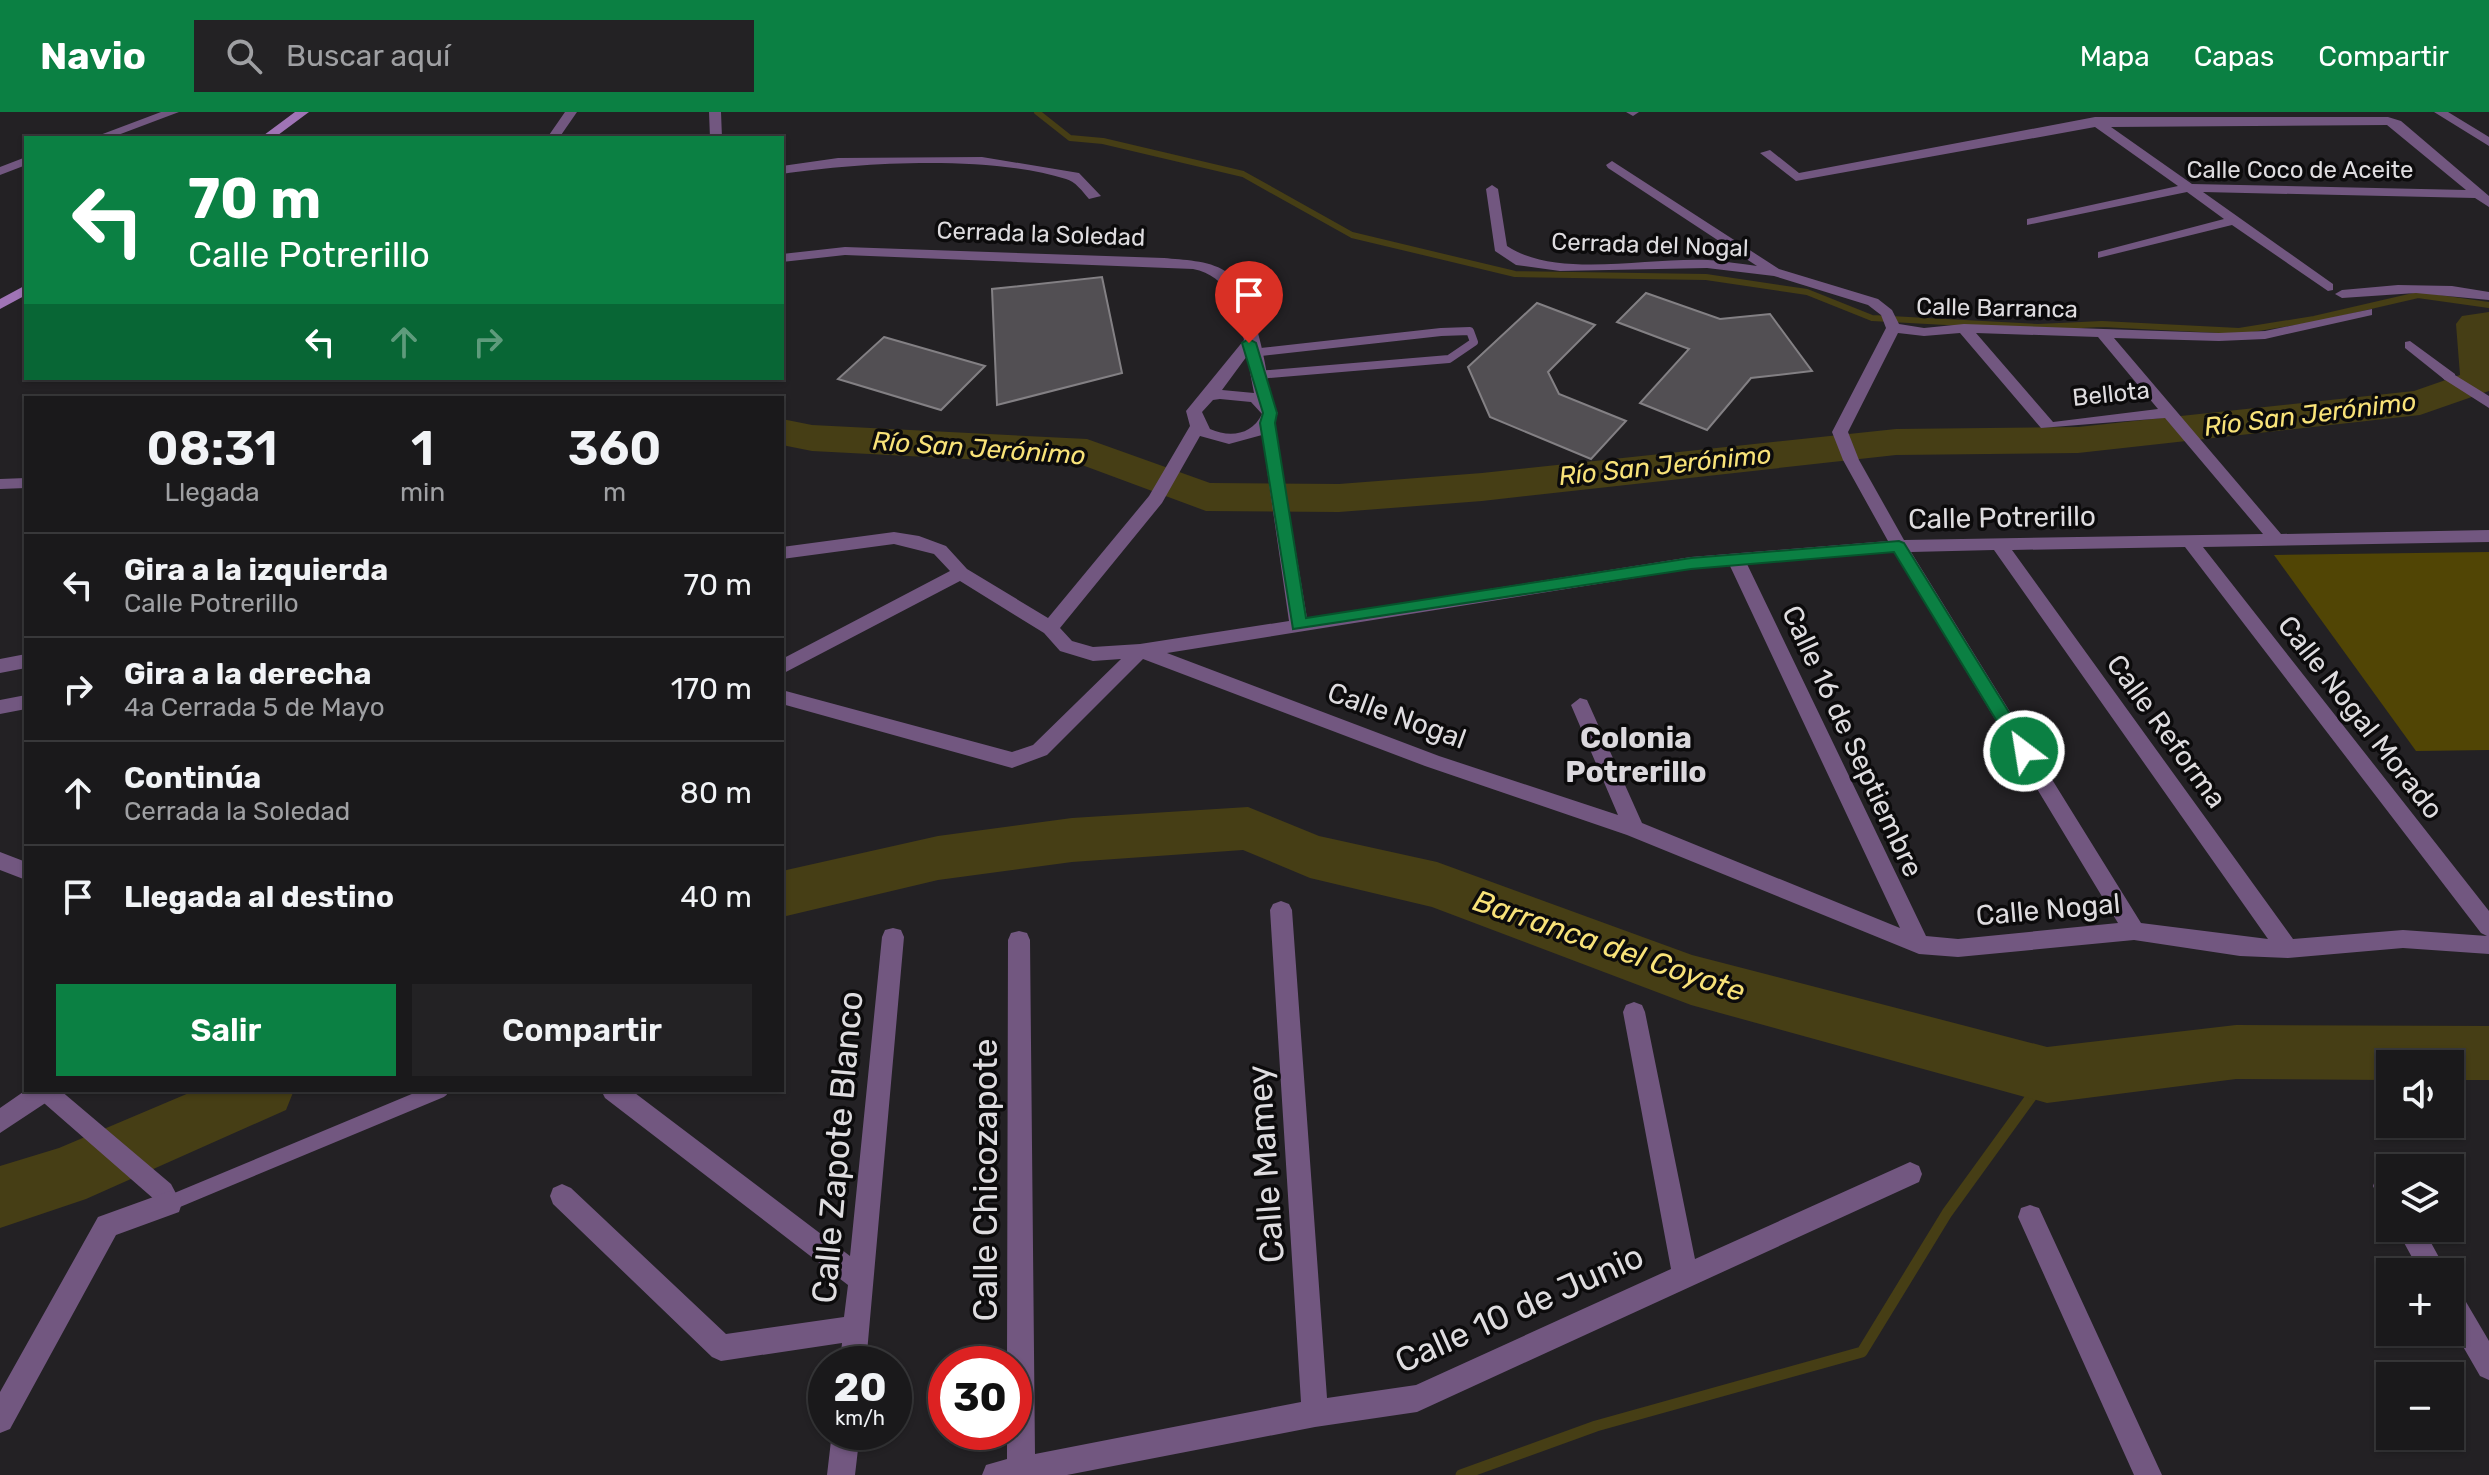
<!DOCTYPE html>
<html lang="es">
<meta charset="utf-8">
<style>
body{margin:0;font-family:Rubik,sans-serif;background:#232224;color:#f1f3f6;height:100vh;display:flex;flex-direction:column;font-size:30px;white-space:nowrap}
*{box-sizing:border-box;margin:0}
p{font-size:26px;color:#9fa0a3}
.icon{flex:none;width:44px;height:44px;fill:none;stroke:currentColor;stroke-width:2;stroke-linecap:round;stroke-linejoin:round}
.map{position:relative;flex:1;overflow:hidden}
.panel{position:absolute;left:24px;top:284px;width:760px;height:696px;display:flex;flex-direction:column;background:#1a191b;border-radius:0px;box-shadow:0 2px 6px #0004,0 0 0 2px #38383a}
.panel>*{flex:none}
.guide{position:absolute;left:24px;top:24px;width:760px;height:244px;border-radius:0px;box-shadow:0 2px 6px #0004,0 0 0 2px #38383a;background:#0b8043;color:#fff;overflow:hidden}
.fabs{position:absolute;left:2376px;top:938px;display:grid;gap:16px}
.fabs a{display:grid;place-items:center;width:88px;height:88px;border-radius:0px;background:#1a191b;box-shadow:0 2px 6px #0004,0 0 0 2px #38383a;font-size:40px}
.speed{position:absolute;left:808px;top:1234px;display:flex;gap:16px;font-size:40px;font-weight:700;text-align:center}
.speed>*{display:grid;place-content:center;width:104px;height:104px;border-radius:50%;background:#1a191b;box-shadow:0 2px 6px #0004,0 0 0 2px #38383a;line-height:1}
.speed small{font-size:20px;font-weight:400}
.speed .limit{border:12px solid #d22;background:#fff;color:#111}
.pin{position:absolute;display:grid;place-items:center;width:68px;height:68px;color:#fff;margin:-82px -34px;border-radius:50% 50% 50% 0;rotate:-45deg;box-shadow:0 0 8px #0007}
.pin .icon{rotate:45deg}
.me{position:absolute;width:88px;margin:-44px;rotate:329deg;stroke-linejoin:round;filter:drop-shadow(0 0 6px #0008)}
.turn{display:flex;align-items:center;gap:28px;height:168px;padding:0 32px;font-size:36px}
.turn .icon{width:104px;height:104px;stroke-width:2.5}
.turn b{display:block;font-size:56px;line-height:68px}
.lanes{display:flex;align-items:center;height:76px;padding:0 32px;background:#0003;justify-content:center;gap:40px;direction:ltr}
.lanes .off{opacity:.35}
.eta{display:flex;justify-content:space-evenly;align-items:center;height:136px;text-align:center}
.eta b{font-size:48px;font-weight:600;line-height:56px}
.button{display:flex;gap:16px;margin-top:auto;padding:16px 32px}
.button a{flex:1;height:92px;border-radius:0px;background:#0b8043;color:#fff;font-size:32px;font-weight:600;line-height:92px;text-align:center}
.button a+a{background:#232224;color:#f1f3f6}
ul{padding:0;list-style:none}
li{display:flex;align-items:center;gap:24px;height:104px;padding:0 32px;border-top:2px solid #38383a}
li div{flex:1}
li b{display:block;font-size:30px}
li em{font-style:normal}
header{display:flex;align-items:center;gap:48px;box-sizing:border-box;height:112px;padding:0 40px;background:#0b8043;color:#fff}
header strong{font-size:38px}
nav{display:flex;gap:44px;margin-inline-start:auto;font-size:28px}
.search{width:560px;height:72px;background:#232224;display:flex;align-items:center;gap:20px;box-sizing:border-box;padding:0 28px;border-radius:0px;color:#9fa0a3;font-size:30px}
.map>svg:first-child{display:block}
</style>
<header>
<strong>Navio</strong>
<div class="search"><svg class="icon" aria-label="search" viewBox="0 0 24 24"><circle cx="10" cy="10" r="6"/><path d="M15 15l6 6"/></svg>Buscar aquí</div>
<nav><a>Mapa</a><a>Capas</a><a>Compartir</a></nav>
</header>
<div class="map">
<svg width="2489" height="1363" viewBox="0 0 2489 1363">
<rect width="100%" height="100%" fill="#232124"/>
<!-- green -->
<path fill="#514505" d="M2489 440V638L2416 639 2274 443Z"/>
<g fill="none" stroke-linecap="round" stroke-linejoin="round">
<!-- stream-far1 -->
<path stroke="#463e15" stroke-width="6" d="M1037 0 1070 26 1103 29 1243 62 1352 123 1515 162 1706 165 1807 180 1872 206 2038 215 2102 212 2239 219 2314 207 2418 183 2489 193"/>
<!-- stream -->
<path stroke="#463e15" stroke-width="11" d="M1461 1363 1596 1314 1862 1240 1947 1101 2047 963"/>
<!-- river -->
<path fill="#463e15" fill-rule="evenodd" d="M2489 200V279L2420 303 2078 341 1896 343 1482 389 1339 400 1206 399 1082 353 812 339 782 333V307L812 313 1087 327 1210 371 1339 372 1482 361 1896 317 2078 315 2414 279 2460 263 2456 212 2462 204Z
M1248 695 1319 724 1437 750 1692 843 2047 935 2236 913 2489 914V968H2450V952H2390V968L2236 967 2047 991 1691 893 1432 795 1310 766 1243 738 1072 750 938 768 782 805V759L938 724 1072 706Z
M196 978H294L286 998 86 1087 0 1116V1054L59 1036Z"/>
</g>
<!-- building -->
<path fill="#524f53" stroke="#838084" stroke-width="2" d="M1102 165 1122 261 997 293 992 177Z
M1646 181 1720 207 1770 202 1812 259 1751 266 1707 318 1640 291 1689 237 1617 210Z
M1537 191 1595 213 1548 260 1559 282 1626 309 1591 347 1490 305 1468 255Z
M884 225 985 254 941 298 838 267Z"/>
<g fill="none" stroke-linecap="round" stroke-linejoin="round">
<!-- service-far1 -->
<path stroke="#725780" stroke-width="8" d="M1252 241 1441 220 1470 219 1474 230 1449 247 1257 263"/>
<!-- service -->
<path stroke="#725780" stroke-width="15" d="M170 1091 441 978"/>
<!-- pedestrian -->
<path fill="#725780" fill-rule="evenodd" d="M2410 229 2455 262V268H2445L2405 236V230Z
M33 978H60L171 1072 181 1091 178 1099 170 1102 162 1099 155 1088 37 985Z"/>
<!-- minor -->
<path fill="#725780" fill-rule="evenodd" d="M161 0H179L110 26H92Z
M565 0H577L559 26H547Z
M709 0H721L722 26H710Z
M1626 0H1639L1633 4Z
M2434 0H2448L2489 25V34Z
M2095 5H2388L2401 9 2489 84V95L2475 86 2203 80 2333 172V178L2328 179 2232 113 2098 146V140L2224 107 2187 80 2027 113V107L2178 74 2095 15 1796 69 1760 41 1770 38 1799 61ZM2387 13 2466 78 2192 72 2111 15Z
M26 45V53L0 63V55Z
M982 45 1079 61 1101 84 1089 87C1083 80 1075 69 1066 67 989 43 862 50 782 62V54L838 46Z
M1612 49 1779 157 1878 187 1892 198 1899 212 1924 216 1964 212 2219 221 2265 219 2372 197V203L2265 227 2219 229 2114 226 2281 422 2489 418V430L2203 435 2489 799V842L2403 836 2288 846 2240 844 2134 828 1958 845 1919 842 1627 723 1425 654 1143 547 1047 643 1012 656 782 592V578L1012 640 1033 633 1121 547 1093 549 1060 539 1044 521 960 469 782 562V547L950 459 934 442 894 432 782 447V435L894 420 919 424 946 434 967 457 1048 506 1149 384 1190 314 1186 299 1244 228C1237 196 1229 164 1193 157L845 143 782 150V142L845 135 1164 146C1183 148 1208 148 1225 159 1255 180 1268 259 1271 293L1278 301 1274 309 1307 506 1691 445 1888 429 1843 348 1832 320 1886 216 1881 203 1868 193 1774 164 1707 156 1560 159 1516 153 1495 139 1486 77 1492 73 1498 77 1507 134C1557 167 1648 145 1708 148 1724 149 1741 152 1757 154L1608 56 1606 53ZM1898 221 1924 224 1960 221 2041 316 2165 306 2263 422 1904 428 1859 348 1848 320ZM1976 221 2098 225 2158 297 2053 310ZM1247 244 1254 281 1222 278ZM1220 287 1251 290 1262 302C1252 323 1230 326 1210 317L1202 300 1213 288ZM1262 323 1289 509 1140 532 1093 535 1072 529 1060 516 1162 391 1200 324 1229 332ZM2185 435 2481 821 2487 824 2403 818 2293 827 2012 438ZM1994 438 2268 827 2141 811 1911 440ZM1894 440 2118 811 1958 827 1926 824 1747 452ZM1730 454 1900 816 1642 711 1587 588 1580 586 1571 593 1618 703 1439 644 1167 541 1691 457Z
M2398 173 2452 174 2489 180V188L2416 181 2342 186 2335 182 2342 178Z
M2450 260 2489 284V296L2445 268 2442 265Z
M26 366V376L0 377V367Z
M26 542V556L0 561V547Z
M26 583V597L0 602V588Z
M0 740 26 750V768L0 758Z
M1281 789 1289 792 1292 798 1327 1286 1416 1273 1671 1157 1623 900 1626 893 1634 890 1642 893 1645 900 1695 1147 1910 1050 1919 1054 1922 1062 1919 1070 1417 1300 1315 1315 1067 1363H982L986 1353 1007 1347V1320H1014V1252H1007L1008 828 1011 821 1019 819 1027 821 1030 828 1035 1342 1301 1290 1270 798 1273 792Z
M893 816 901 818 904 825 866 1252H840L842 1231 721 1249 712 1245 553 1092 550 1084 553 1076 562 1072 571 1076 726 1222 844 1205 848 1173 605 986 601 978H631L850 1144 882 825 885 818Z
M26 978H57L53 986 0 1021V996Z
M2385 1062 2390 1064V1095L2381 1091 2373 1074 2376 1066Z
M170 1079 179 1082 182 1091 179 1100 116 1123 10 1317 0 1321V1280L98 1105Z
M2030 1093 2039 1096 2162 1363H2134L2018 1105 2021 1096Z
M2396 1116H2423L2447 1160H2420Z
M2450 1174 2459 1178 2489 1229V1268L2480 1264 2450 1212Z
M832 1320H860L855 1363H827Z"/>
<!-- secondary -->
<path fill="#a074b6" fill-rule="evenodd" d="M295 0H309L274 26H260Z
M26 173V183L0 197V187Z"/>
</g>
<!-- route -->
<path fill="#0b8043" stroke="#07532c" stroke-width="2" d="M1249 227 1256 231 1277 301 1275 311 1306 506 1691 446 1899 429 1904 431 2033 639 2024 646 2018 644 1894 440 1691 457 1293 517 1260 311 1263 301 1242 231Z"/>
<g text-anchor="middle" stroke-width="7" stroke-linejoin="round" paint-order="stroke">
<!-- far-street labels -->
<g font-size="24" fill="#dedcdf" stroke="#0c0b0c">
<text x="2300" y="66">Calle Coco de Aceite</text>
<text transform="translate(1041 122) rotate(2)" y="8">Cerrada la Soledad</text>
<text transform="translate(1650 133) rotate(2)" y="8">Cerrada del Nogal</text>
<text transform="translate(1997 196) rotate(1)" y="8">Calle Barranca</text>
<text transform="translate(2111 282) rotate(-6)" y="8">Bellota</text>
</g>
<!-- far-water labels -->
<g font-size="26" font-style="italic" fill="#f8e278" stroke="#0c0b0c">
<text transform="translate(2310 302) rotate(-7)" y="9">Río San Jerónimo</text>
<text transform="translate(979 336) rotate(4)" y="9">Río San Jerónimo</text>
<text transform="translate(1665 353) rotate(-6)" y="9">Río San Jerónimo</text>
</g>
<!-- street labels -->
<g font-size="28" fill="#dedcdf" stroke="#0c0b0c">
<text transform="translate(2002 405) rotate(-1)" y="10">Calle Potrerillo</text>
<text transform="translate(1397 603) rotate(20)" y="10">Calle Nogal</text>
<text transform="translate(2361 605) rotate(52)" y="10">Calle Nogal Morado</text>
<text transform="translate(2167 619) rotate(54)" y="10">Calle Reforma</text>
<text transform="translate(1853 629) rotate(65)" y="10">Calle 16 de Septiembre</text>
<text transform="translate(2048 797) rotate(-5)" y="10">Calle Nogal</text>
</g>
<!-- neighbourhood labels -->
<g font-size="30" font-weight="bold" fill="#dbd8dd" stroke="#0c0b0c">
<text x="1636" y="636">Colonia<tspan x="1636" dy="34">Potrerillo</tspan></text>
</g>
<!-- water labels -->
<g font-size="30" font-style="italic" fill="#f8e278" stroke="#0c0b0c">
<text transform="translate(1609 834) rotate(19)" y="10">Barranca del Coyote</text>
</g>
<!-- near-street labels -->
<g font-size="34" fill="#dedcdf" stroke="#0c0b0c">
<text transform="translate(837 1035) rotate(-85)" y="12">Calle Zapote Blanco</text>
<text transform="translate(1265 1052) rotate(-94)" y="12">Calle Mamey</text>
<text transform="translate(985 1068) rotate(-90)" y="12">Calle Chicozapote</text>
<text transform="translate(1519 1196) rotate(-24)" y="12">Calle 10 de Junio</text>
</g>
</g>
</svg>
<div class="fabs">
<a><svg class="icon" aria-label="sound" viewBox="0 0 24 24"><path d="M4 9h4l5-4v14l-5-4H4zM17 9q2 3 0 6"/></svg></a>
<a><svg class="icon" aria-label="layers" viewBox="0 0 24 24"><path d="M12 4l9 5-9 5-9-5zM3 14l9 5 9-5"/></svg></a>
<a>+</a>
<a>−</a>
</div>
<div class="speed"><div>20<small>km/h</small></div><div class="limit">30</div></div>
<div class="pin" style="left:1249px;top:231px;background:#d93025"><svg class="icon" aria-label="arrive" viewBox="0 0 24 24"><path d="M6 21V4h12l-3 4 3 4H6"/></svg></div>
<svg class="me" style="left:2024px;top:639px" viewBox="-20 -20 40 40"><circle r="17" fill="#0b8043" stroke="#fff" stroke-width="3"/><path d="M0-11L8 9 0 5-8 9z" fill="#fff"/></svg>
<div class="guide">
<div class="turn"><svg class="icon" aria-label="left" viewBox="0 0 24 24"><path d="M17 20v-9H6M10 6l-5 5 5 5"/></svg><div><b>70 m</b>Calle Potrerillo</div></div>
<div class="lanes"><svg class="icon" aria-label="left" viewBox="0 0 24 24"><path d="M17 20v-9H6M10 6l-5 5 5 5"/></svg><svg class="icon off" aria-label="ahead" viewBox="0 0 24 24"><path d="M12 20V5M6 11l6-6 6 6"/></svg><svg class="icon off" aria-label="right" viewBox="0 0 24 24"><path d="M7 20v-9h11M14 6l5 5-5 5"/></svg></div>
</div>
<section class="panel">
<div class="eta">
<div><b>08:31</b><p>Llegada</p></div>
<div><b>1</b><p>min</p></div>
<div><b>360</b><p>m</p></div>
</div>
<ul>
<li><svg class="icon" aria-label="left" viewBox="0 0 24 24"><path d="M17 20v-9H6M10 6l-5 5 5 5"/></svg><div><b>Gira a la izquierda</b><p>Calle Potrerillo</p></div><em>70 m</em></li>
<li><svg class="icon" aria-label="right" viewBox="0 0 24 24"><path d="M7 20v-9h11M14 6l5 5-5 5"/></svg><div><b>Gira a la derecha</b><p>4a Cerrada 5 de Mayo</p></div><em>170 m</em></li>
<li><svg class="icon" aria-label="ahead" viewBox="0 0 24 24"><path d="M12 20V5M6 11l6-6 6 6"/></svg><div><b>Continúa</b><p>Cerrada la Soledad</p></div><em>80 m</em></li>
<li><svg class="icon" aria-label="arrive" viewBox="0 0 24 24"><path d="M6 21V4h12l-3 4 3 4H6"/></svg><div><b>Llegada al destino</b></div><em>40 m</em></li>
</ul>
<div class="button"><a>Salir</a><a>Compartir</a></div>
</section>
</div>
